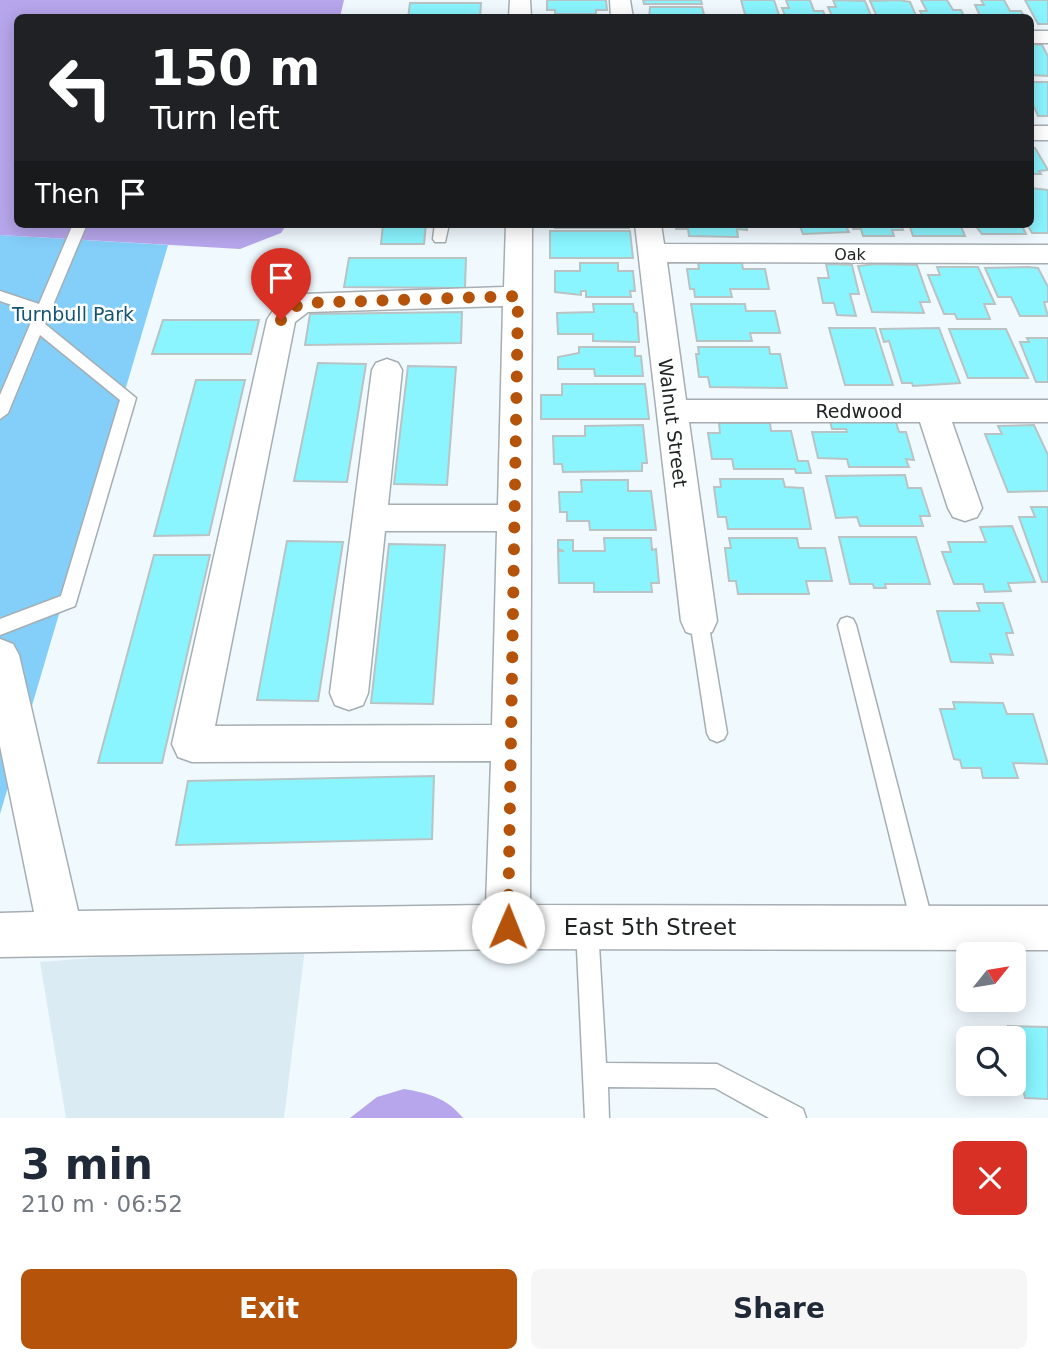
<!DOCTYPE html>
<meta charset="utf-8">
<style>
body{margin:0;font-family:"DejaVu Sans",sans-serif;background:#f6f6f7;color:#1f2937;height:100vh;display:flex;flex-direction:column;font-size:26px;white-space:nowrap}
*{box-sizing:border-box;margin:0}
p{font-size:23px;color:#747a83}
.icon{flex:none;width:38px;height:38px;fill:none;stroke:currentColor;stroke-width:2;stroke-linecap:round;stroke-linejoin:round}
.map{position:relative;height:1118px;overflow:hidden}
.panel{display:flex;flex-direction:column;background:#fff;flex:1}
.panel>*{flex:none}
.guide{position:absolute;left:14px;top:14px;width:1020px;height:214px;border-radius:10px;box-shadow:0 4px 18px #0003;background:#202124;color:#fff;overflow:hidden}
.needle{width:46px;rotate:60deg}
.tools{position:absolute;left:956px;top:942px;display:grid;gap:14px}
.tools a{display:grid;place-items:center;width:70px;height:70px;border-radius:10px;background:#fff;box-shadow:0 4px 18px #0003;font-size:35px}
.pin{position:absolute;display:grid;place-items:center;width:60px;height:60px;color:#fff;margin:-72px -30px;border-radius:50% 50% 50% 0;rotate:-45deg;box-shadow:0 0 7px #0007}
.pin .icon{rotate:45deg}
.me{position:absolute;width:77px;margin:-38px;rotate:1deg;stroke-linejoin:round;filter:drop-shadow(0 0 5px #0008)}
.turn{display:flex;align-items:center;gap:24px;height:147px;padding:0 21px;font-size:32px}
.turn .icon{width:91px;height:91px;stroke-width:2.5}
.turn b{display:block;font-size:49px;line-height:60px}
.then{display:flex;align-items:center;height:66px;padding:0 21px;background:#0003;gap:14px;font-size:26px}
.round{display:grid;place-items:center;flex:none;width:74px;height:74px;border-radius:10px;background:#f6f6f7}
.overview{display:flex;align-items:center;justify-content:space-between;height:119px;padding:0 21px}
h1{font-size:42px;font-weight:700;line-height:52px}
.cta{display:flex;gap:14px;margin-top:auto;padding:14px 21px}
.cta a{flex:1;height:80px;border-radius:10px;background:#b45309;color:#fff;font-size:28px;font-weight:700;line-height:80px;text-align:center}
.cta a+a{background:#f6f6f7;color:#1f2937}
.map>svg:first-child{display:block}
</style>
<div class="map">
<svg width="1048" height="1118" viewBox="0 0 1048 1118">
<rect width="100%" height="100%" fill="#f0f9fe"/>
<!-- built -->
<path fill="#dbebf4" d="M306 941 284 1118H66L40 962Z"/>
<!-- green -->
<path fill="#83cff9" d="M0 235 168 245 0 814Z"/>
<!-- water -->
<path fill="#b7a6ec" d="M0 0H344L340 17 18 18V224H287L281 233 240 249 0 235Z
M404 1089C428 1093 447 1098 463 1118H350L377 1097Z"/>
<!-- building -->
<path fill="#8af5ff" stroke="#b9c3c4" stroke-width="2" d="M547 0H606L607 10H596V14H555V10H547Z
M643 0H701L702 4H644Z
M741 0H774L780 18H746Z
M786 0H810L814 11H823L826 18H786L782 8H789Z
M833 0 865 1 872 18H833L828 7H836Z
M899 0 910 2 917 18 877 17 870 1Z
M921 0H947L953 10H961L965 18H924L920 11H927Z
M981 0H1004L1010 11H1021L1025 18H981L975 5H984Z
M1025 0H1048V24H1038Z
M410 3H481L480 18H408Z
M650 7H702L705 18H649Z
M1031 44 1042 45 1048 56V76L1031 75Z
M1031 82H1048V116H1038L1031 100Z
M1031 148H1035L1048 170 1039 171 1041 174H1031Z
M1031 188 1048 190V233H1032L1027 224H1031Z
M383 224H426L424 244H381Z
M555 224H629V228H555Z
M676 224H746L747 230 737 229 738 237 689 236 688 229H676Z
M799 224H845L849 232 803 234Z
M851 224H901L903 230H892L894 236H863L861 229H853Z
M909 224H960L965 236H913Z
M974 224H1021L1026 234H982Z
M550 231H630L633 258H550Z
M349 258H466L465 288 344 287Z
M580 263H618V271H633L635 291H630L631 297H586V291H581V295L555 292V271H580Z
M698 263H742L743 269H765L769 289H730L732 297H695L694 289H690L687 269H699Z
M826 264 852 265 859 294H850L856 316 837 315 834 303H823L818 278H829Z
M876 264 917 265 930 302H920L924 313 872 312 858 266Z
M937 267H978L995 304H984L990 319H957L955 314H944L928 275H940Z
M1028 267 1038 268 1048 287V302H1044L1048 316H1020L1011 297H998L985 268Z
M593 304H633L634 312 637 313 639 342 593 341V334H558L557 313 594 312Z
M691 304H745L746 311H775L780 333H750L752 341H697Z
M462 312 461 343 305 345 310 314Z
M163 320H259L251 354H152Z
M829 328H875L893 385H845Z
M939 328 960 383 913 386 912 383H902L889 341 884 342 880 329Z
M949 329H1006L1028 378H968Z
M1027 338H1048V382H1036L1020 342H1029Z
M579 347H635V356H641L643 376H595L594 369H558V357L579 353Z
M698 347H769L770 354H780L787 388 710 387 708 377H699L696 354H699Z
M318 363 366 364 347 482 294 481Z
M408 366 456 367 447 485 394 484Z
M196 380H245L209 535 154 536Z
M562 384H645L649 419H541V395H562Z
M830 421 896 422 899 432H906L914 460 906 459 909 467H849L847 459 818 458 812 432H847L846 429H832Z
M719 423H770L771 431H791L798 461H808L811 473H796L795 469H734L732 459H712L708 433H720Z
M643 425 647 463H642V471L563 472 562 464H554L553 436H585V426Z
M1034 425 1048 455V491L1008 492 985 434H1002L998 426Z
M905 475 908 488H921L930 516H920L923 526H860L857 517 836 518 826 476Z
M720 479H783L785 487 803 488 811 529H728L726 517H718L714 487H721Z
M581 480H628V491H651L656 530H590L589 521H567V512H560L559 492H582Z
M1031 507H1048V582H1042L1019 517H1035Z
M1012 526 1035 582 1008 583 1011 591 985 592 983 584H954L942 552H951L948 542H986L980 527Z
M839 537H916L930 584H885L886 588H874L873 584H850Z
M604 538H651L652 550 656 549 659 583H651L652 592H594V583H559L558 551H564L558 549V540H573V551H605Z
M729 538H797L799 548H825L832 581H806L809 594H738L736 581H729L725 548H731Z
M287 541 343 542 318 701 257 700Z
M389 544 445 545 433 704 371 703Z
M154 555H210L162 763H98Z
M977 603H1003L1013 633H1006L1013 655 990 654 993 663 951 662 937 611H980Z
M953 702 1003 703 1007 714H1033L1048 764 1013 763 1018 778H983L981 768H962L960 760 954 759 940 709H955Z
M434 776 432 839 176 845 188 781Z
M1008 1026 1048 1027V1099L1025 1098 1013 1038H1011Z"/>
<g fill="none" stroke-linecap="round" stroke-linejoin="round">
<defs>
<path id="service" d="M73 224H87L45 324 136 398 75 606 0 635V619L61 596 120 400 40 335 8 413 0 419V395L35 313 0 301V291L39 304Z
M435 224H449L445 242H435L433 239Z
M699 613 705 616 708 621 727 733 724 739 717 742 710 739 707 733 690 621 693 616Z
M847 617 853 619 856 625 934 927 931 935 923 938 915 935 912 927 838 625 841 619Z
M587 917 595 920 598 928 606 1063 717 1064 803 1109 806 1118H769L715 1088 608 1087 609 1118H585L576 928 579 920Z"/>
<path id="minor" d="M510 0H530L531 18H509Z
M610 0H630L633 18H611Z
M1031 31H1048V43H1031Z
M1031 126H1048V140H1031Z
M506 224H532L530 905 1048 906V950L508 949 0 957V913L34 912 0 746V639L13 644 19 655 78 911 486 905 491 761 192 762 178 757 172 744 267 320C276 304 286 298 304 294L504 287ZM503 306 498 505H388L402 370 398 363 387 359 376 363 372 370 330 693 335 705 349 710 363 705 368 693 385 531H497L492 725 215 726 295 322 308 312Z
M635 224H661L664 244 1048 245V263L667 262 686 400H1048V422H952L982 508 977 517 965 521 953 517 948 508 920 422H689L717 621 712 632 699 636 686 632 681 621Z"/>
</defs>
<!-- service casing -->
<use href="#service" stroke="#a6aeb2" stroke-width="3"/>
<!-- minor casing -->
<use href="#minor" stroke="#a6aeb2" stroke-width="3"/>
<!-- service -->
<use href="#service" fill="#fff" fill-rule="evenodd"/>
<!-- minor -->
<use href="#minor" fill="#fff" fill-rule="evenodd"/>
</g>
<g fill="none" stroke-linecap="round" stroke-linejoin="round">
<!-- route -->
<path stroke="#b45309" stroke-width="12" stroke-dasharray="0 21.6" d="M281 320 290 309 304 303 518 296 508 927"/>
</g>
<g text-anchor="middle" stroke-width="5" stroke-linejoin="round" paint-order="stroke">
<!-- far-street labels -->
<g font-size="16" fill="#202324" stroke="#fff">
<text x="850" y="260">Oak</text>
</g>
<!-- park labels -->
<g font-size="19" fill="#145371" stroke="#fff">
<text x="73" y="321">Turnbull Park</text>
</g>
<!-- street labels -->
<g font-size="19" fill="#202324" stroke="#fff">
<text x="859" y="418">Redwood</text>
<text transform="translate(673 423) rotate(83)" y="7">Walnut Street</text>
</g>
<!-- near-street labels -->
<g font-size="23" fill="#202324" stroke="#fff">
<text x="650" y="935">East 5th Street</text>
</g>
</g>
</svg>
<div class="tools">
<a><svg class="needle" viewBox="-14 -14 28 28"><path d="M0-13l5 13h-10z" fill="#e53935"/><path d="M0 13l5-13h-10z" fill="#747a83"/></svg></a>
<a><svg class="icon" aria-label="search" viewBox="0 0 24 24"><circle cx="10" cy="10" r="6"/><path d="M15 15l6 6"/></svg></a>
</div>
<div class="pin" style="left:281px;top:320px;background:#d93025"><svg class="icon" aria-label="arrive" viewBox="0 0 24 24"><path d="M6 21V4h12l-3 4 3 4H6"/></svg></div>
<svg class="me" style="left:508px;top:927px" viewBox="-20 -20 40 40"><circle r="19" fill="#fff"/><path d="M0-13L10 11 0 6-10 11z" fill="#b45309"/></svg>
<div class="guide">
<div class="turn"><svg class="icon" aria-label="left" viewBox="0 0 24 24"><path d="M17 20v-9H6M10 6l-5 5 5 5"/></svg><div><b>150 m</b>Turn left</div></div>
<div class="then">Then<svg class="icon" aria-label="arrive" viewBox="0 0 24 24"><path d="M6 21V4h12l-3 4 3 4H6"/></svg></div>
</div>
</div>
<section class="panel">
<div class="overview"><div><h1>3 min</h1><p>210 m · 06:52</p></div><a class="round" style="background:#d93025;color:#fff"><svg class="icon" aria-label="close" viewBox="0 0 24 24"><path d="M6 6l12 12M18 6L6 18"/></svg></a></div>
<div class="cta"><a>Exit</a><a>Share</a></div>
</section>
